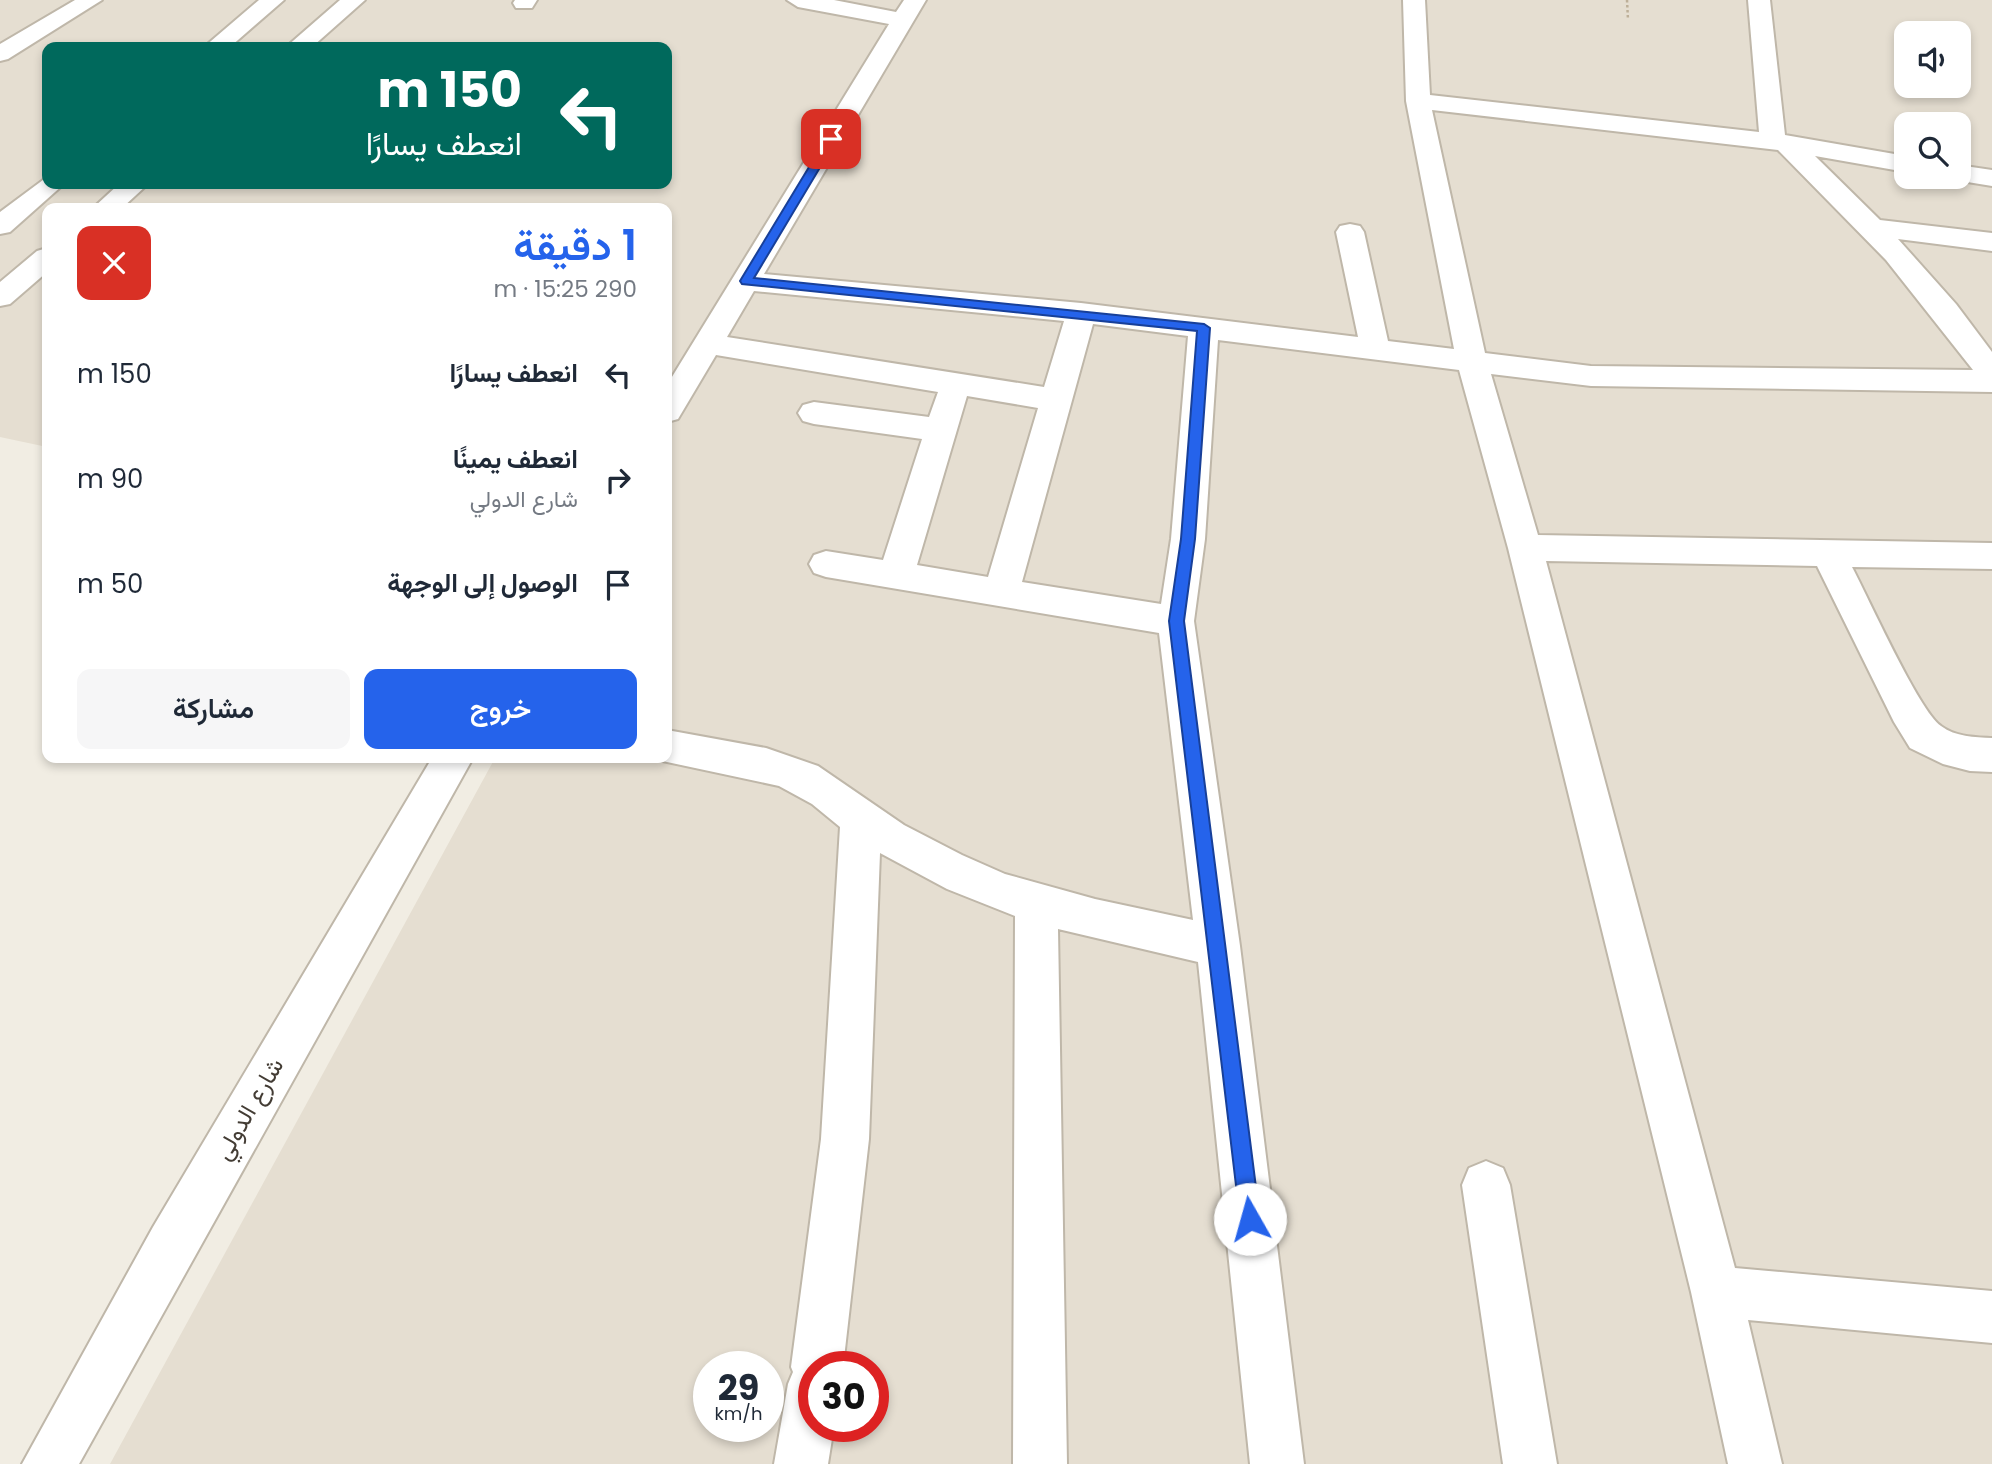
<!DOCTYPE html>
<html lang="ar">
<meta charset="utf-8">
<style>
body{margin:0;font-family:Poppins,Vazirmatn,sans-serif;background:#f6f6f7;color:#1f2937;direction:rtl;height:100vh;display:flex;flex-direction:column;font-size:26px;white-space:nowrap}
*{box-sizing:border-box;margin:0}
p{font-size:23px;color:#747a83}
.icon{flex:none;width:38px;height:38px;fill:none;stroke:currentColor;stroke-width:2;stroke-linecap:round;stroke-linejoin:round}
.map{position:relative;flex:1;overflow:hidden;direction:ltr}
.details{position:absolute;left:42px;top:203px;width:630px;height:560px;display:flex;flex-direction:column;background:#fff;border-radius:14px;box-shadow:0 4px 10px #0003;direction:rtl}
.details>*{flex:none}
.banner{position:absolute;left:42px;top:42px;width:630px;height:147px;border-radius:14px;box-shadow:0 4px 10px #0003;direction:rtl;background:#00695c;color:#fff;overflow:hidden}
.fabs{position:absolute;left:1894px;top:21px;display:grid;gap:14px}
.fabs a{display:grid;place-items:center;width:77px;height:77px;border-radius:14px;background:#fff;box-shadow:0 4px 10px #0003;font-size:35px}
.speed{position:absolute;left:693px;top:1351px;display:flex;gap:14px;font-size:35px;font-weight:700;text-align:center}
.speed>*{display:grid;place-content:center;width:91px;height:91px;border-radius:50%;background:#fff;box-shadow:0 4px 10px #0003;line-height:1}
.speed small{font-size:18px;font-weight:400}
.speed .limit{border:10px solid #d22;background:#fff;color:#111}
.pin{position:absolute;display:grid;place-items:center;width:60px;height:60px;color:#fff;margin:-30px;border-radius:14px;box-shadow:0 4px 10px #0006}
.me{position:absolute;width:77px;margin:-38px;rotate:353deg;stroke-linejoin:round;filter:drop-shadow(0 0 5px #0008)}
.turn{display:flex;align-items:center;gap:24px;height:147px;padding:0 35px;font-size:32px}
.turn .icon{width:91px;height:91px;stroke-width:2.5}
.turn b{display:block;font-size:49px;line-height:60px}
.round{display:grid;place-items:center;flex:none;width:74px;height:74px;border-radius:14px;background:#f6f6f7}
.headline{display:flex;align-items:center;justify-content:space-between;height:119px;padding:0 35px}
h1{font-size:42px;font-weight:600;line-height:52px;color:#2563eb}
.button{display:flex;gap:14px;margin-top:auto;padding:14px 35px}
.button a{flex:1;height:80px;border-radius:14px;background:#2563eb;color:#fff;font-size:28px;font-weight:600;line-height:80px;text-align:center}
.button a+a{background:#f6f6f7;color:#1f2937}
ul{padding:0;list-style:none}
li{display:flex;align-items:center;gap:21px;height:105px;padding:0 35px}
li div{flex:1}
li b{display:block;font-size:26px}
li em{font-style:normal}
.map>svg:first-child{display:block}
</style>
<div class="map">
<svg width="1992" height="1464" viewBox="0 0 1992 1464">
<rect width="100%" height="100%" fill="#f1ede3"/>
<!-- residential -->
<path fill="#e5ded1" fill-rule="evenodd" d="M0 0H1992V1464H110L495 758H667V208H47V447L0 437ZM1906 33H1958V86H1906ZM47 47H667V184H47ZM1906 124H1958V177H1906ZM709 1367H768V1426H709ZM814 1367H873V1426H814Z"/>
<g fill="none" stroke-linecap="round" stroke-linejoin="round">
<defs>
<path id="minor" d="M75 0H102L8 59 0 61V44Z
M259 0H284L230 47H204Z
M340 0H365L312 47H286Z
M515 0H537L532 8H516L513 3Z
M787 0H834L896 12 904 0H926L764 274 1081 303 1358 337 1336 232 1340 226 1350 224 1360 226 1364 232 1388 341 1454 349 1406 101 1403 0H1425L1430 95 1759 132 1748 0H1770L1785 135 1906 156V172L1815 156 1880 220 1992 233V251L1898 239 1956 304 1992 352V392L1591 386 1491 374 1538 535 1992 543V569L1852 567C1868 597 1919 711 1941 726 1956 737 1974 737 1992 738V772L1970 771 1943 764 1910 748 1894 722 1817 566 1546 561 1735 1268 1992 1291V1343L1748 1320 1782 1464H1728L1691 1292 1508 548 1459 370 1218 340 1205 539 1194 621 1240 946 1304 1464H1250L1198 962 1058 929 1067 1464H1013L1015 916 947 889 880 853 869 1139 843 1367H814V1426H834L828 1464H774L788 1384 793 1372 791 1367 821 1139 840 827 812 804 779 786 653 759 667 758V730L766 748 818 766 904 825 962 855 1005 874 1095 899 1193 920 1159 633 826 577 814 573 809 564 814 555 826 551 883 560 922 439 814 424 803 421 798 413 803 405 814 402 929 417 938 392 716 355 678 419 667 422V385L889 24 798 7ZM1432 110 1778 150 1886 260 1973 370 1591 366 1485 353ZM754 291 1064 321 1044 387 727 337ZM1093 324 1188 336 1171 539 1161 604 1022 582ZM967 396 1038 408 988 577 917 565Z
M1958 165 1992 170V186L1949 179 1958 177Z
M47 177V184H64L10 232 0 234V212Z
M119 184H148L122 208H93Z
M47 248V272L10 304 0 306V282L37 251Z
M432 758H473L79 1464H22L153 1227Z
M1486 1161 1503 1168 1510 1185 1557 1464H1503L1462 1185 1469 1168Z"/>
</defs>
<!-- minor casing -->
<use href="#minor" stroke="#bfb7a9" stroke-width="4"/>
<!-- path -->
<path stroke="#bdaf98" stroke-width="2.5" stroke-dasharray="2.5 2.5" stroke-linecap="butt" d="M1627 0 1628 20"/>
<!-- minor -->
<use href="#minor" fill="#fff" fill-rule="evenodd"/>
</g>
<!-- route -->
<path fill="#2563eb" stroke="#184099" stroke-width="2" d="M831 136 837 139 754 278 1204 324 1210 328 1195 539 1184 621 1260 1219 1257 1227 1250 1230 1243 1227 1240 1219 1169 621 1181 539 1197 331 742 284 740 281 826 139Z"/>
<g text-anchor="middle" stroke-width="7" stroke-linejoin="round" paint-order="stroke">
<!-- near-street labels -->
<g font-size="24" fill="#433c34" stroke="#fff">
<text transform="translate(249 1109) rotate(-60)" y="8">شارع الدولي</text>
</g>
</g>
</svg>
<div class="fabs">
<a><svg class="icon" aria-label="sound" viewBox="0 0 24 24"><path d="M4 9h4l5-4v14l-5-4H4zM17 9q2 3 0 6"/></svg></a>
<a><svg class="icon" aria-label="search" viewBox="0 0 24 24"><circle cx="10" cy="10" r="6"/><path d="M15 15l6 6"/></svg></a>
</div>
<div class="speed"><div>29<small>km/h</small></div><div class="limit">30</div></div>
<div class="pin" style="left:831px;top:139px;background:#d93025"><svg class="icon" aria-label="arrive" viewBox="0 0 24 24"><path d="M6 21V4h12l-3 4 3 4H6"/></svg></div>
<svg class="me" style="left:1250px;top:1219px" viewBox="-20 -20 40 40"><circle r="19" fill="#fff"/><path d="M0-13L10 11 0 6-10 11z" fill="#2563eb"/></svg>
<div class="banner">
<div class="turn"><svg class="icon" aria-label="left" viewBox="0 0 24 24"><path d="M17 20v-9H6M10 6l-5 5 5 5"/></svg><div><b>150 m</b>انعطف يسارًا</div></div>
</div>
<section class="details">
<div class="headline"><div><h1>1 دقيقة</h1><p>290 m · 15:25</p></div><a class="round" style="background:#d93025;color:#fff"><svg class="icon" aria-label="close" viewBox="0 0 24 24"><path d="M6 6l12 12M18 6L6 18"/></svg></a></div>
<ul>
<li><svg class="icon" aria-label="left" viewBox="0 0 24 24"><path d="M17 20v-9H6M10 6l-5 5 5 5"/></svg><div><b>انعطف يسارًا</b></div><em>150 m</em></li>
<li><svg class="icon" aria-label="right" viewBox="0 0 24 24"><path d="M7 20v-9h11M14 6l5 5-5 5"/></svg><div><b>انعطف يمينًا</b><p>شارع الدولي</p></div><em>90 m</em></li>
<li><svg class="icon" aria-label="arrive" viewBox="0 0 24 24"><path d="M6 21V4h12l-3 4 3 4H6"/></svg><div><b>الوصول إلى الوجهة</b></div><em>50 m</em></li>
</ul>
<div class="button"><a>خروج</a><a>مشاركة</a></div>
</section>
</div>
